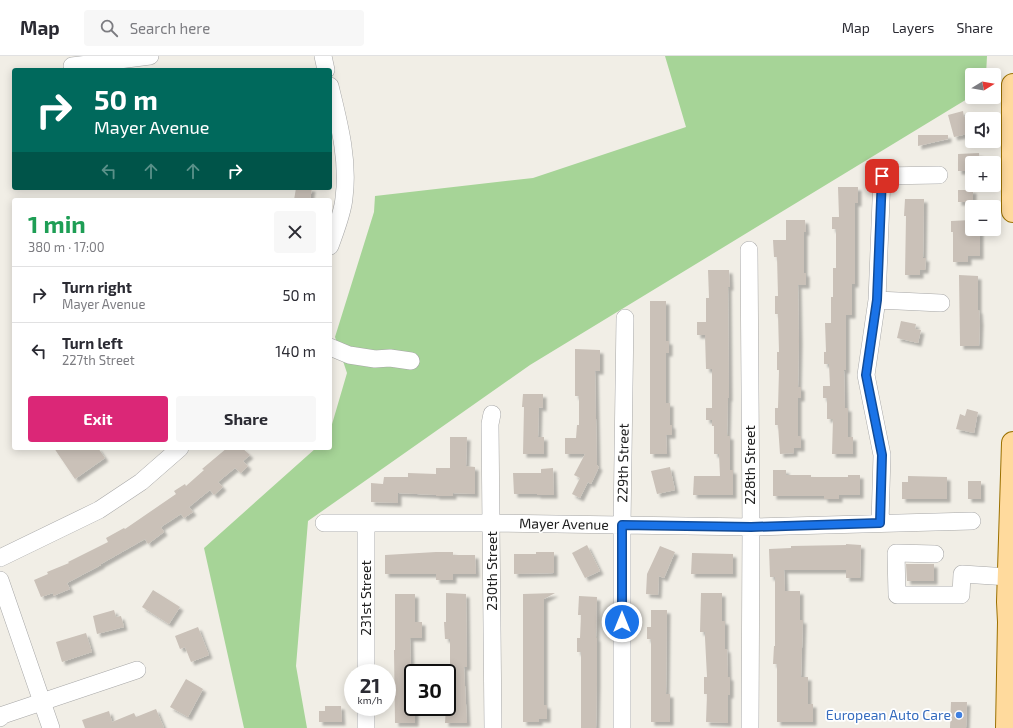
<!DOCTYPE html>
<meta charset="utf-8">
<style>
body{margin:0;font-family:"Exo 2",sans-serif;background:#f7f7f7;color:#2b2b33;height:100vh;display:flex;flex-direction:column;font-size:15px;white-space:nowrap}
*{box-sizing:border-box;margin:0}
p{font-size:13px;color:#7c7c81}
.icon{flex:none;width:22px;height:22px;fill:none;stroke:currentColor;stroke-width:2;stroke-linecap:round;stroke-linejoin:round}
.map{position:relative;flex:1;overflow:hidden}
.panel{position:absolute;left:12px;top:142px;width:320px;height:252px;display:flex;flex-direction:column;background:#fff;border-radius:4px;box-shadow:0 2px 10px #0003}
.panel>*{flex:none}
.hud{position:absolute;left:12px;top:12px;width:320px;height:122px;border-radius:4px;box-shadow:0 2px 10px #0003;background:#00695c;color:#fff;overflow:hidden}
.needle{width:26px;rotate:79deg}
.tools{position:absolute;left:965px;top:12px;display:grid;gap:8px}
.tools a{display:grid;place-items:center;width:36px;height:36px;border-radius:4px;background:#fff;box-shadow:0 2px 10px #0003;font-size:20px}
.speed{position:absolute;left:344px;top:608px;display:flex;gap:8px;font-size:20px;font-weight:700;text-align:center}
.speed>*{display:grid;place-content:center;width:52px;height:52px;border-radius:50%;background:#fff;box-shadow:0 2px 10px #0003;line-height:1}
.speed small{font-size:10px;font-weight:400}
.speed .limit{border:2px solid #111;border-radius:6px;background:#fff;color:#111}
.pin{position:absolute;display:grid;place-items:center;width:34px;height:34px;color:#fff;margin:-17px;border-radius:8px;box-shadow:0 2px 6px #0006}
.me{position:absolute;width:44px;margin:-22px;rotate:0deg;stroke-linejoin:round;filter:drop-shadow(0 0 3px #0008)}
.turn{display:flex;align-items:center;gap:14px;height:84px;padding:0 16px;font-size:18px}
.turn .icon{width:52px;height:52px;stroke-width:2.5}
.turn b{display:block;font-size:28px;line-height:34px}
.lanes{display:flex;align-items:center;height:38px;padding:0 16px;background:#0003;justify-content:center;gap:20px;direction:ltr}
.lanes .off{opacity:.35}
.round{display:grid;place-items:center;flex:none;width:42px;height:42px;border-radius:4px;background:#f7f7f7}
.head{display:flex;align-items:center;justify-content:space-between;height:68px;padding:0 16px}
h1{font-size:24px;font-weight:700;line-height:30px;color:#1e9e55}
.button{display:flex;gap:8px;margin-top:auto;padding:8px 16px}
.button a{flex:1;height:46px;border-radius:4px;background:#db2777;color:#fff;font-size:16px;font-weight:700;line-height:46px;text-align:center}
.button a+a{background:#f7f7f7;color:#2b2b33}
ul{padding:0;list-style:none}
li{display:flex;align-items:center;gap:12px;height:56px;padding:0 16px;border-top:1px solid #e1e1e2}
li div{flex:1}
li b{display:block;font-size:15px}
li em{font-style:normal}
header{display:flex;align-items:center;gap:24px;box-sizing:border-box;height:56px;padding:0 20px;background:#fff;border-bottom:1px solid #e1e1e2}
header strong{font-size:19px}
nav{display:flex;gap:22px;margin-inline-start:auto;font-size:14px}
.search{width:280px;height:36px;background:#f7f7f7;display:flex;align-items:center;gap:10px;box-sizing:border-box;padding:0 14px;border-radius:4px;color:#7c7c81;font-size:15px}
.map>svg:first-child{display:block}
</style>
<header>
<strong>Map</strong>
<div class="search"><svg class="icon" aria-label="search" viewBox="0 0 24 24"><circle cx="10" cy="10" r="6"/><path d="M15 15l6 6"/></svg>Search here</div>
<nav><a>Map</a><a>Layers</a><a>Share</a></nav>
</header>
<div class="map">
<svg width="1013" height="672" viewBox="0 0 1013 672">
<defs>
<filter id="shadow"><feDropShadow dx="3.5" dy="3.5" stdDeviation="1" flood-color="#0004"/></filter>
</defs>
<rect width="100%" height="100%" fill="#f1eee6"/>
<!-- forest -->
<path fill="#a6d497" d="M665 0H987L986 19H972V40L530 309 308 465 296 610 307 672H244L204 492 316 392H330V375L347 317 335 281 374 156 375 140 533 122 686 71Z"/>
<!-- building -->
<path fill="#cac1b8" filter="url(#shadow)" d="M963 55 964 61 969 60 972 77 954 81 948 59Z
M918 79H948V83L918 90Z
M979 97 980 107H972V115H958V98Z
M838 131H858V147H855V228H852V259H846V314H844L845 352H848V381H853V398H832L833 363H827V342H823V330H830L829 308H824V296H826L825 267H831V241H833V212H836V173H832V161H839Z
M296 132H312L310 144H294Z
M958 134H973V146H958Z
M905 143H924L923 202H926L925 214H920V219H905L906 160H904Z
M786 164H805L806 176H804V217H806V229H798L799 285 798 331H801V342H798V380H801V392H794V397L780 398 778 369H775V352H778L779 314H777V296H779L778 258H775V240H778L777 201H774L773 184H786Z
M972 164V173H980V200H968V206H953V176H951V165Z
M708 214H729L730 231H728L729 342H728L727 380H730V414H733V439H693L694 420H720L719 398H714V370H712V364H706V352H712V313H706L705 279H697V266H706V242H709Z
M959 219 978 220V254H979L980 266 979 290H960Z
M650 245H666V285H669V297H666V347H670V369H672V379H666L667 398H650Z
M901 265 916 268 915 273 921 274 918 287 897 282Z
M575 293 600 294V315H595L597 409 599 411 591 428 588 426 580 442 572 438 580 422 574 419 585 398H565V382H576L577 369H579V340H575Z
M523 338H543V352L539 351 538 381H544V398H523L524 351H522Z
M967 353 978 356 974 377 956 373 960 358 965 360Z
M450 381H467L466 410 475 411V438L453 437V440H436V439L398 437V447L371 446V427L383 428 384 421H408V417L436 418V412H450Z
M54 392H98L105 402 75 423Z
M227 392H242L250 399 243 405 248 410 241 417 235 412 218 426 223 431 214 439 210 434 189 451 193 456 184 462 181 458 161 471 164 476 148 488 145 483 101 508V509L67 527 70 533 53 540V537L41 541 34 524 48 518 47 516 69 507 68 506 108 486 106 482 124 472 125 473 176 438 174 435 185 428 186 430 204 414 202 413Z
M670 411 675 434 657 438 651 415Z
M553 412 554 439H537V438H514L513 417H541V413Z
M773 414H786V419H811V421H848V419H860V439H839V443H824V440H773Z
M908 420 947 421V443H902V426H908Z
M968 425H981V443H968Z
M846 488 861 489 860 522H846V514H784L785 535H800V564H803L801 621H808V648H813V666H777V608H773L774 590H775V521H770L769 493 791 492V490L846 489Z
M587 489 600 515 585 522 572 497Z
M660 490 675 496 664 522 659 520 658 539 646 538 647 518Z
M436 496H453V499H475L476 518H453V524H436V518H385V499Z
M536 496H554V517L514 518V498H536Z
M692 497 733 498V518H691Z
M906 508H934V525H907Z
M153 534 180 551 169 568 142 551Z
M446 537 466 538 467 611H464L467 667H445L446 651H447V627H450V583H445L444 566H446Z
M555 537 544 543V649H547V663H539V666H523V538Z
M701 537H722V565H725V593H727L728 621H730V639H728V667L706 666 707 638H704V621H707L705 582V576H700Z
M395 538H415V566H422V582H410L411 622 413 621V651H415V667H395L394 594H395Z
M579 540 597 541 596 582H597V627L596 672H581V596H577V582H580L581 559H578Z
M114 554 116 561 121 560 124 571 97 578 93 560Z
M651 554H667L666 638H670V666H651V583H647V571H651Z
M198 571 209 599 191 606 185 591 180 593 175 580Z
M86 577 92 596 62 606 56 586Z
M186 623 203 633 188 661 170 651Z
M951 646H967L966 672H950Z
M325 650H341L342 666H319V655H325Z
M156 653 164 672H85L82 664 109 655 112 666 134 657 136 661Z"/>
<g fill="none" stroke-linecap="round" stroke-linejoin="round">
<defs>
<path id="minor" d="M323 0 326 14
M72 10 150 0
M330 30C339 67 349 104 344 142 343 156 335 176 330 190
M749 194 751 471 750 672
M877 244 941 247
M330 291 349 299 375 303 390 302 411 305
M492 358 490 368 493 672
M324 467H491L751 471 972 465
M880 467 882 399 866 319 877 244 882 120 939 119
M366 468V617
M935 498 896 497 897 539H961L962 518 1009 521
M0 502 99 454 141 426 180 392
M0 524 51 672
M366 651V672
M0 662 3 659 137 614
M622 672V469L625 262"/>
<path id="major" d="M1013 29V155
M1007 672 1009 566 1008 546 1013 387"/>
</defs>
<!-- minor casing -->
<use href="#minor" stroke="#a7a7a7" stroke-width="18"/>
<!-- major casing -->
<use href="#major" stroke="#9c7100" stroke-width="24"/>
<!-- minor -->
<use href="#minor" stroke="#fff" stroke-width="17"/>
<!-- major -->
<use href="#major" stroke="#ffda9d" stroke-width="22"/>
</g>
<g fill="none" stroke-linecap="round" stroke-linejoin="round">
<defs>
<path id="route" d="M622 566V469L751 471 880 467 882 399 866 319 877 244 882 120"/>
</defs>
<!-- route casing -->
<use href="#route" stroke="#114b97" stroke-width="10"/>
<!-- route -->
<use href="#route" stroke="#1a73e8" stroke-width="7"/>
</g>
<!-- markers -->
<circle fill="#3f7fe0" stroke="#fff" stroke-width="1.5" cx="959" cy="659" r="4"/>
<g text-anchor="middle" stroke-width="3.5" stroke-linejoin="round" paint-order="stroke">
<!-- street labels -->
<g font-size="14" fill="#202020" stroke="#fff">
<text transform="translate(623 407) rotate(-89)" y="5">229th Street</text>
<text transform="translate(750 409) rotate(-90)" y="5">228th Street</text>
<text transform="translate(564 468) rotate(1)" y="5">Mayer Avenue</text>
<text transform="translate(492 515) rotate(-90)" y="5">230th Street</text>
<text transform="translate(366 542) rotate(-90)" y="5">231st Street</text>
</g>
<!-- shop labels -->
<g font-size="14" fill="#366cbe" stroke="#fff" text-anchor="end">
<text x="951" y="664">European Auto Care</text>
</g>
</g>
</svg>
<div class="tools">
<a><svg class="needle" viewBox="-14 -14 28 28"><path d="M0-13l5 13h-10z" fill="#e53935"/><path d="M0 13l5-13h-10z" fill="#7c7c81"/></svg></a>
<a><svg class="icon" aria-label="sound" viewBox="0 0 24 24"><path d="M4 9h4l5-4v14l-5-4H4zM17 9q2 3 0 6"/></svg></a>
<a>+</a>
<a>−</a>
</div>
<div class="speed"><div>21<small>km/h</small></div><div class="limit">30</div></div>
<div class="pin" style="left:882px;top:120px;background:#d93025"><svg class="icon" aria-label="arrive" viewBox="0 0 24 24"><path d="M6 21V4h12l-3 4 3 4H6"/></svg></div>
<svg class="me" style="left:622px;top:566px" viewBox="-20 -20 40 40"><circle r="17" fill="#1a73e8" stroke="#fff" stroke-width="3"/><path d="M0-11L8 9 0 5-8 9z" fill="#fff"/></svg>
<div class="hud">
<div class="turn"><svg class="icon" aria-label="right" viewBox="0 0 24 24"><path d="M7 20v-9h11M14 6l5 5-5 5"/></svg><div><b>50 m</b>Mayer Avenue</div></div>
<div class="lanes"><svg class="icon off" aria-label="left" viewBox="0 0 24 24"><path d="M17 20v-9H6M10 6l-5 5 5 5"/></svg><svg class="icon off" aria-label="ahead" viewBox="0 0 24 24"><path d="M12 20V5M6 11l6-6 6 6"/></svg><svg class="icon off" aria-label="ahead" viewBox="0 0 24 24"><path d="M12 20V5M6 11l6-6 6 6"/></svg><svg class="icon" aria-label="right" viewBox="0 0 24 24"><path d="M7 20v-9h11M14 6l5 5-5 5"/></svg></div>
</div>
<section class="panel">
<div class="head"><div><h1>1 min</h1><p>380 m · 17:00</p></div><a class="round"><svg class="icon" aria-label="close" viewBox="0 0 24 24"><path d="M6 6l12 12M18 6L6 18"/></svg></a></div>
<ul>
<li><svg class="icon" aria-label="right" viewBox="0 0 24 24"><path d="M7 20v-9h11M14 6l5 5-5 5"/></svg><div><b>Turn right</b><p>Mayer Avenue</p></div><em>50 m</em></li>
<li><svg class="icon" aria-label="left" viewBox="0 0 24 24"><path d="M17 20v-9H6M10 6l-5 5 5 5"/></svg><div><b>Turn left</b><p>227th Street</p></div><em>140 m</em></li>
</ul>
<div class="button"><a>Exit</a><a>Share</a></div>
</section>
</div>
